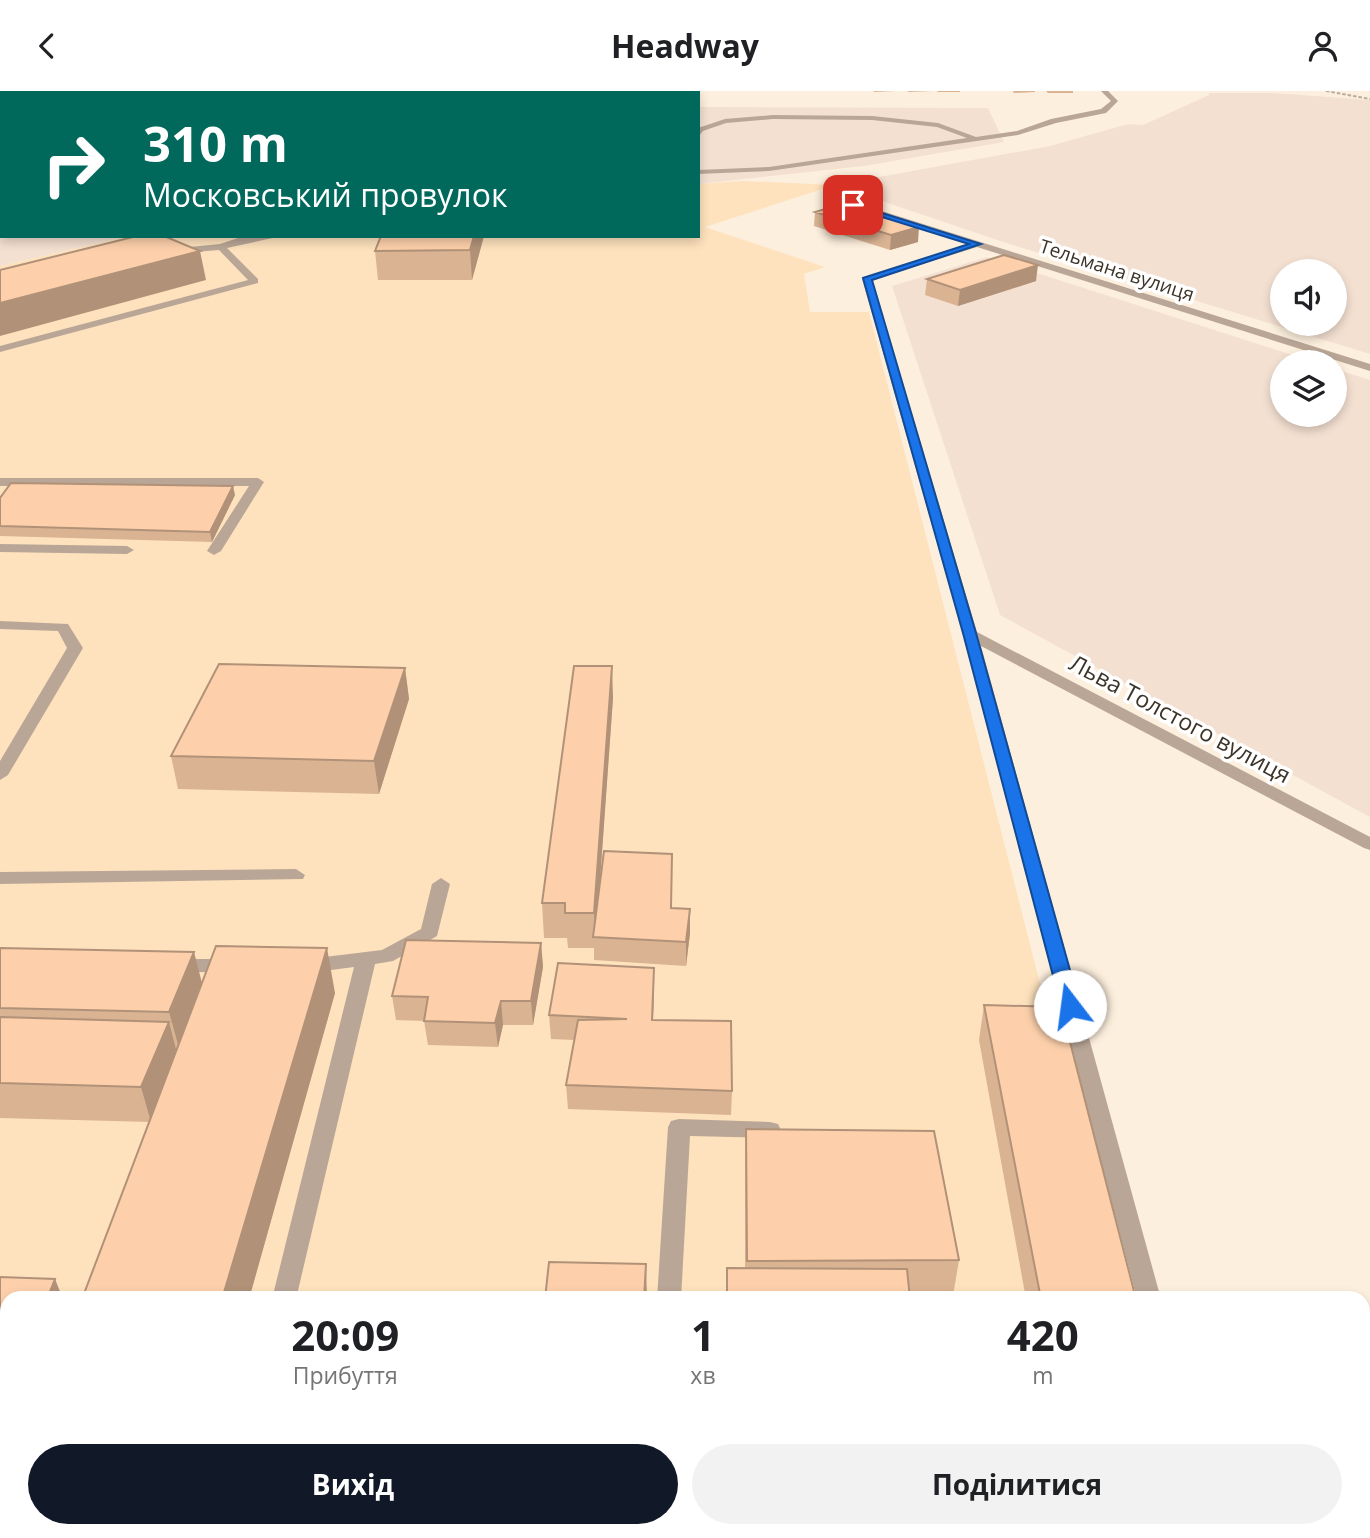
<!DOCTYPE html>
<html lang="uk">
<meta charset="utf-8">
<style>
body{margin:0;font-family:"Open Sans",sans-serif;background:#f2f2f2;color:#202124;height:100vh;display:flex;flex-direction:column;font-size:26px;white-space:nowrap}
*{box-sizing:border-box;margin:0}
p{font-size:23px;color:#757577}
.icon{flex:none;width:38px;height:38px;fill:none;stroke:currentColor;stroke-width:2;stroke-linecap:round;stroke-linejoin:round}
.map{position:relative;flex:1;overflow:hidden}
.side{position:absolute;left:0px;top:1200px;width:1370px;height:247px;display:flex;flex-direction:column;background:#fff;border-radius:21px 21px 0 0;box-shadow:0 4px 10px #0003}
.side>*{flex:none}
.top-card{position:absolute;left:0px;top:0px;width:700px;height:147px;box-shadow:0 4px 10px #0003;background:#00695c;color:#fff;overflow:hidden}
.fabs{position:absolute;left:1270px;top:168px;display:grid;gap:14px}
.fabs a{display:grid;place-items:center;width:77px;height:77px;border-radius:50%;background:#fff;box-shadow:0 4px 10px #0003;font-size:35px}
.pin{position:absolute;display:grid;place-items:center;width:60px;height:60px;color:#fff;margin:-30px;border-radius:14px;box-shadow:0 4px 10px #0006}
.me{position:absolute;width:77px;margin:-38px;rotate:345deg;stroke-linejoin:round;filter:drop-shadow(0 0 5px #0008)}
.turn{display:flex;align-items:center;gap:24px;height:147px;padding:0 28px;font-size:32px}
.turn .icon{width:91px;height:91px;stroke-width:2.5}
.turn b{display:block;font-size:49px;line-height:60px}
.eta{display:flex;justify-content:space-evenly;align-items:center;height:119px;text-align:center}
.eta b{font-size:42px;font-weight:700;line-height:49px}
.action{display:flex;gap:14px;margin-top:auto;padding:14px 28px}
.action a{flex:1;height:80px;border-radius:42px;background:#111827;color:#fff;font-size:28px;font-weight:700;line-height:80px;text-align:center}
.action a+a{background:#f2f2f2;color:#202124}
header{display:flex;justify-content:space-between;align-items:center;height:91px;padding:0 28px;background:#fff;font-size:32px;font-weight:700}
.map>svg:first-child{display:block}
</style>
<header><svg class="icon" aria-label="back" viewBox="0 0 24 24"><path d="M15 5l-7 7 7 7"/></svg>Headway<svg class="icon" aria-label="person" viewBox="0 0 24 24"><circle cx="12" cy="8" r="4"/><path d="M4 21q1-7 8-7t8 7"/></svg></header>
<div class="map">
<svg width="1370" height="1447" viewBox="0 0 1370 1447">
<rect width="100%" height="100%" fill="#fdefdd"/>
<!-- built -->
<path fill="#fee2bd" d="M743 90 835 94 705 136 825 176 804 183 810 221H869L1120 1207 7 1208V1440H1179L1181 1447H0V175L129 145H698V93Z"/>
<!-- industrial -->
<path fill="#f3e0d1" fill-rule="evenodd" d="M1209 2H1273L1370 9V263L1000 150 835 94 1050 55 1128 33 1143 34 1209 4ZM1283 180H1335V233H1283Z
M698 16 988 17 1004 51 864 75 698 93Z
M0 22 2 145H129L0 175Z
M987 166 1314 271H1283V324H1335V278L1370 289V726L1000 524 892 195Z"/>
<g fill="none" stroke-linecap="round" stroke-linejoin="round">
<!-- path -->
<path stroke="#b8ac9c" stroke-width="2" stroke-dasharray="3.5 2" stroke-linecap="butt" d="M1326 0 1370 8"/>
<!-- minor -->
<path fill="#b9a696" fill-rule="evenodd" d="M1101 0H1108L1118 10 1106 22 1056 32 1018 44 769 80 698 83V79L769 76 967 47 937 36 872 29 773 28 726 32 703 40 698 46V37L725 28 773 24 872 25 938 32 976 46 1017 40 1051 28 1101 18 1111 10Z
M853 111 1370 273V280L977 156 872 189 977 541 1370 746V759L1364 757 981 555 1161 1208H1137L963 543 862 188 968 153 850 116Z
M282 145 227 157 258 188V192L0 261V255L248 189 219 159 172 163 167 160 169 158 220 153 241 146Z
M0 387H258L264 391 221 460 214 464 207 460 249 395H0Z
M0 453 127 455 134 459 127 463 0 461Z
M0 530 68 533 83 557 8 684 0 689V670L67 557 58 540 0 538Z
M296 778 305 784 303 788 0 793V781Z
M441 787 450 793 437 845 393 870 375 873 296 1208H272L354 876 308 882 301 880 298 875 301 870 308 868 382 859 421 838 432 793Z
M175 868H231L238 870 241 875 238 880 231 882 168 880 165 875 168 870Z
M679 1028 770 1031 778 1033 781 1039 778 1045 770 1047 690 1045 681 1208H657L668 1036 671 1030Z
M205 1440H233L231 1447H203Z
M640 1440H668L667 1447H639Z
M964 1440H992L993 1447H965Z
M1198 1440H1226L1228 1447H1200Z"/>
</g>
<!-- wall -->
<path fill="#dab393" d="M74 0H107L105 2H75Z
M874 0H895L874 1Z
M908 0H933L908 1Z
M937 0H960V1H938Z
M1013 0H1035V1L1014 2Z
M1046 0H1073V2H1048Z
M815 121 918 151 890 159 814 135Z
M484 145 472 189H378L375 160Z
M927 188 1036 190 958 215 925 204Z
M235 404 212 451 0 445V407Z
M405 577 409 608 379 703 178 698 171 665Z
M613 607 600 787 672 786 671 817 690 842 686 875 594 869V857H568L567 847H544L542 812Z
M541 852 543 876 533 934H503L498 956 428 954 424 930 396 929 392 905Z
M0 857 202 893 335 902 249 1208H82L150 1031 0 1027Z
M654 877 653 929 732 1000 731 1024 568 1018 566 994 574 949 551 948 549 924Z
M984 914 1136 1208H1026L979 949Z
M746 1038 959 1169 953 1205H910L745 1177V1074Z
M0 1186 7 1208V1315H0Z
M522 1440H636V1447H523Z"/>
<!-- shaded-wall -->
<path fill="#b19278" d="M919 136 918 151 890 159 891 144Z
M474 145H484L472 189 470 159Z
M200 160 206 189 0 245V212Z
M1038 174 1036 190 958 215 960 199Z
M233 395 235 404 212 451 210 441Z
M612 575 613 607 596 846H595L594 822Z
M405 577 409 608 379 703 374 670Z
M690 818V842L686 875V851Z
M541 852 543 876 533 934 531 910Z
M327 857 335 902 249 1208H222Z
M194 861 203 896 179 957 169 921Z
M654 877V901L652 954V929Z
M501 910 503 934 498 956 495 932Z
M169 931 178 966 151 1031 141 996Z
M646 1173 647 1208H644Z
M55 1188 63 1208H47Z
M157 1440H181L179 1447H155Z
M454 1440H465L464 1447H453Z"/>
<!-- building -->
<path fill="#fdd0ab" stroke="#b19278" stroke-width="2" d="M842 113 919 136 891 144 815 121Z
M137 145H164L200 160 0 212V179Z
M381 145H474L470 159 375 160Z
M1004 164 1038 174 960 199 927 188Z
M11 392 233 395 210 441 0 435V407Z
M219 573 405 577 374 670 171 665Z
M574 575H612L594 822H565V812H542Z
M604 760 672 763 671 817 690 818 686 851 593 846Z
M406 849 541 852 531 910H501L495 932 424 930 428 906 392 905Z
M216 855 327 857 222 1208H82Z
M0 857 194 861 169 921 0 917Z
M558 872 654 877 652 929 731 930 732 1000 566 994 578 929 627 928 549 924Z
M984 914 1061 916 1136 1208H1041Z
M0 926 169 931 141 996 0 992Z
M746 1038 934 1040 959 1169 747 1170Z
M549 1171 646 1173 644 1208H545Z
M727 1177 907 1178 910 1208H727Z
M0 1186 55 1188 47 1208H7V1280H0Z
M13 1440H157L155 1447H11Z
M277 1440H454L453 1447H275Z
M1019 1440H1149L1198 1444 1199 1447H973Z"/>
<!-- route -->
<path fill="#1a73e8" stroke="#114b97" stroke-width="2" d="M850 112 981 153 872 189 976 542 1080 915 1077 919H1064L1061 915 963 542 863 187 969 153 850 116Z"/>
<g text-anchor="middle" stroke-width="7" stroke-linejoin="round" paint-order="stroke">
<!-- far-street labels -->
<g font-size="19" fill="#3d3428" stroke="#fff">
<text transform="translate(1117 179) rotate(18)" y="7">Тельмана вулиця</text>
</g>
<!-- street labels -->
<g font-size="23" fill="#3d3428" stroke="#fff">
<text transform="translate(1180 628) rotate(28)" y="8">Льва Толстого вулиця</text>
</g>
</g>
</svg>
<div class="fabs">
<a><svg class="icon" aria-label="sound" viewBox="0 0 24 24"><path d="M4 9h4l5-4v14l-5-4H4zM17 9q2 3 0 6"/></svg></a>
<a><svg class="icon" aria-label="layers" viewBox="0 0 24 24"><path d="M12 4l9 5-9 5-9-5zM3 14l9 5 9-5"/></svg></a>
</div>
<div class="pin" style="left:853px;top:114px;background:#d93025"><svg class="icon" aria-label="arrive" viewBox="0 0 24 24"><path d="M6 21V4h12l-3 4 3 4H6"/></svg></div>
<svg class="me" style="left:1070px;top:915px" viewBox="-20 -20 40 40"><circle r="19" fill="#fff"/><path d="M0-13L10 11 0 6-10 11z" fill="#1a73e8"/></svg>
<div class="top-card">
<div class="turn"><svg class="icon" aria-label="right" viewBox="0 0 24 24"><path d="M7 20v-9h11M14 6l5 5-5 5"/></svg><div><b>310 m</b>Московський провулок</div></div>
</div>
<section class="side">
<div class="eta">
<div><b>20:09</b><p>Прибуття</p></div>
<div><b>1</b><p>хв</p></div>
<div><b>420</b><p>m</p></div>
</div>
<div class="action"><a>Вихід</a><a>Поділитися</a></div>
</section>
</div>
